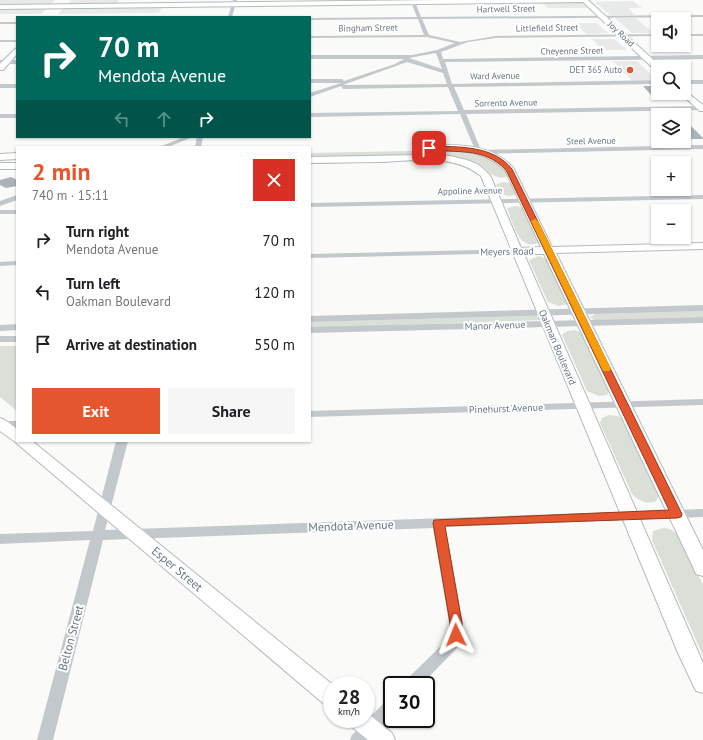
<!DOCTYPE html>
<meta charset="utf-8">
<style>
body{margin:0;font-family:"PT Sans",sans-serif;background:#f6f6f6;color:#202124;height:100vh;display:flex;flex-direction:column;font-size:15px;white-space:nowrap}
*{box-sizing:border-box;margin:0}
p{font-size:13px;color:#757577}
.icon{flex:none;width:22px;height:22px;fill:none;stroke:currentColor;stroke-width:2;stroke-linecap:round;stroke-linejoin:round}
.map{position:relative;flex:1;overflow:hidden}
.side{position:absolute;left:16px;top:146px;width:295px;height:296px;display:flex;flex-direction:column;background:#fff;border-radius:0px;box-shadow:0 1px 3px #0004}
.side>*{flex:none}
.banner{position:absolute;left:16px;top:16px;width:295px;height:122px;border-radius:0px;box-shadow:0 1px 3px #0004;background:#00695c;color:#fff;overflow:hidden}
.controls{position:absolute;left:651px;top:12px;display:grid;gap:8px}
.controls a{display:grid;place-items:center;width:40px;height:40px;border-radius:0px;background:#fff;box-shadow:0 1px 3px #0004;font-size:20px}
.speed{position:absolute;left:323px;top:676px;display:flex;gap:8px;font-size:20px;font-weight:700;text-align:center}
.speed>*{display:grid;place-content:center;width:52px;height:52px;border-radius:50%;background:#fff;box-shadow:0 1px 3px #0004;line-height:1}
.speed small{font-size:10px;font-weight:400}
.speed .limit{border:2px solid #111;border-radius:6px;background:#fff;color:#111}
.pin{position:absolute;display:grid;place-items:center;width:34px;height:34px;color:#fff;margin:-17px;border-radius:8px;box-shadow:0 2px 6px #0006}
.me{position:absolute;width:44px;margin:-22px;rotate:358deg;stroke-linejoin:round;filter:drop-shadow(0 0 3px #0008)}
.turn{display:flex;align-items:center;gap:14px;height:84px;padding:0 16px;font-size:18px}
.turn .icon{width:52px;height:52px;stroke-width:2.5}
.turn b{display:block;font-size:28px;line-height:34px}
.lanes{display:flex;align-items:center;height:38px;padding:0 16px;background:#0003;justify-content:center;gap:20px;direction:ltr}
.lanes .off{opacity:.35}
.round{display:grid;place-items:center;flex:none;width:42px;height:42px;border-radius:0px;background:#f6f6f6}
.head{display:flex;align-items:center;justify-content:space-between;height:68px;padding:0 16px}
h1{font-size:24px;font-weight:700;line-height:30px;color:#e4572e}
.cta{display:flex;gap:8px;margin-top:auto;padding:8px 16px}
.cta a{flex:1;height:46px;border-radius:0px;background:#e4572e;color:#fff;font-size:16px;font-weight:700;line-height:46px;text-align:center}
.cta a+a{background:#f6f6f6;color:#202124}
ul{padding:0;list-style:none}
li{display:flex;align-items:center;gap:12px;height:52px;padding:0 16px}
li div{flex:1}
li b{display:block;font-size:15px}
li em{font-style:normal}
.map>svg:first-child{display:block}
</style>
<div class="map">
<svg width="703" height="740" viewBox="0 0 703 740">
<rect width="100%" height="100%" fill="#fafaf8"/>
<!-- built -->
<path fill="#e8e9e9" d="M0 0H55L51 4 0 5Z
M71 0H119L116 4H68Z
M633 1 642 8H628L635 15H610L595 2Z
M581 2 587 8H548L542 3Z
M162 7 159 13 58 14 63 8Z
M0 9H46L41 14H0Z
M615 18H636L653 33H632Z
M576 23H597L608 33 586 34Z
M592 39H614L627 50H603Z
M613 61H637L657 80H631Z"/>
<!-- green -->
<path fill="#dadfd7" d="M410 151 416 152 417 155 310 158V153Z
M428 151C447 151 502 152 508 176 494 183 487 167 476 162 467 159 458 157 448 156 441 156 433 157 427 154Z
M502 182 511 183 517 195 509 196 500 194 496 185Z
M516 206 524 208 539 242 538 243C518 251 513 222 507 208Z
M539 256 548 260 568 302 567 304 559 306 548 302 529 260Z
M703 311V317L594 320 590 317 596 314Z
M526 316H536L541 320 310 328V322Z
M575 330 582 333 610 390 607 395 599 396 587 391 562 335 567 331Z
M0 346H17V411L0 397Z
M609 415 618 416 623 419 660 494 656 501C648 505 639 501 632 494L600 423 602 418Z
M664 528 670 529 680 536 703 585V656L652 540 653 531Z"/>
<!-- building -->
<path fill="#aab3b9" d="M643 86H658V95H651Z
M684 119 703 138V139H690L684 133Z
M11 177 17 180V186L6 188 0 185V180Z"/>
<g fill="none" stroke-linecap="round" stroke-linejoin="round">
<defs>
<path id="secondary" d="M440 0H588L661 67H658V70H655L583 2 0 9V5Z
M17 48V54L3 70H0V64L15 49Z
M684 90 703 105V111H700L681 94 684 93Z
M418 145C449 145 492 141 514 169L552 247 703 243V249L556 253 703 550V576L696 574 694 569 544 254H524L703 663V693L696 691 678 653 481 176C452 153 414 161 380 162 357 162 333 163 310 163V157L421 155 450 156 467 160 479 165 490 175 521 248 541 247 505 170C486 152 462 150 437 151 430 151 422 152 415 150L413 148Z
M17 153V159L0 160V154Z
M0 163H17V169H0Z
M0 418 5 420 17 429V441H32L333 685 332 707 324 704 14 441 0 431Z
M366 712 392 733 395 740H368L351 726 348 719H366Z"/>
</defs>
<!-- secondary casing -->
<use href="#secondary" stroke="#b3babf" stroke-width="2"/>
<!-- street -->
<path fill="#c3c8cc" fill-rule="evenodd" d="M233 0H237L232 17H228Z
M413 1 415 2 421 17 703 15V17L422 19 429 35 460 42 496 36 658 34V36L496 38 468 42 441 52 443 59 703 55V59L445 62 452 84 658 80V84L454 87 464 110 703 106V110L466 114 481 150 703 145V149L479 154 476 152 460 114 310 117V113L458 111 448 87 343 89 341 86 310 97V93L341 83H310V79H342L344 81 395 64 404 59H310V55H412L437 50 455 43 427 37 310 38V36L424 35 418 19 310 20V18L417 17 411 2ZM436 53 442 69 409 58ZM407 62 443 73 447 84 343 85Z
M0 22H17V24H0Z
M684 34H703V36H684Z
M0 40H17V42H0Z
M0 60H17V64H0Z
M684 80H703V84H684Z
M0 84H17V88H0Z
M0 114H17V118H0Z
M184 137H193L168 147H159Z
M197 137H203L201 147H195Z
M17 195V200L0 206V201Z
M703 195V199L310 207V203Z
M0 210H17V214H0Z
M518 249 522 251 521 253 310 258V254Z
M17 261V265L0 266V262Z
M703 305V311L310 322V316Z
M703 317V323L310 333V327Z
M17 324V330L0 331V325Z
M0 336H17V342H0Z
M703 399V405L310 417V411Z
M0 421H17V427H0Z
M116 441H128L105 530 703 509V517L445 527 463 623V635L457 648 421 685H403L406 680 447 640 449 635V623L433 528 103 540 53 740H37L90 540 0 544V534L93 531Z
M392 698V716L369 740H350L352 735 387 700Z"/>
<!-- secondary -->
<use href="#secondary" fill="#fff" fill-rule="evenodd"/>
</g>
<!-- route -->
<path fill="#e4572e" stroke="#94391e" d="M429 146C458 147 493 145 512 169L682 514 681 517 677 518 445 526 462 623V635L460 639 456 641 451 639 449 635 450 623 433 523 434 520 669 510 506 170C483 146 456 154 427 149V147Z"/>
<!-- slow -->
<path fill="#f59e0b" d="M535 219 538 221 611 369 609 371H603L602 369 531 221Z"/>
<!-- markers -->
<circle fill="#e4572e" stroke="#fff" stroke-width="1.5" cx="630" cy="70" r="4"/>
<g text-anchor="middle" stroke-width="4" stroke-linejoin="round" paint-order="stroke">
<!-- far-street labels -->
<g font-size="9" fill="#657683" stroke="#fff">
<text transform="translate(506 9) rotate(-1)" y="3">Hartwell Street</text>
<text transform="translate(368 28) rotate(-1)" y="3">Bingham Street</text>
<text transform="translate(547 28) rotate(-1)" y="3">Littlefield Street</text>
<text transform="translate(621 34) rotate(43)" y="3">Joy Road</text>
<text transform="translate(572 51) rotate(-1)" y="3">Cheyenne Street</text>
<text transform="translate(495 76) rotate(-1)" y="3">Ward Avenue</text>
<text transform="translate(506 103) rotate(-1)" y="3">Sorrento Avenue</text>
<text transform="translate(591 141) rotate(-1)" y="3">Steel Avenue</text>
<text transform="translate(470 191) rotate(-1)" y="3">Appoline Avenue</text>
</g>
<!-- far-poi labels -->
<g font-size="9" fill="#657683" stroke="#fff" text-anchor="end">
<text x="622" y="73">DET 365 Auto</text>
</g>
<!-- street labels -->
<g font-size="10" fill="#657683" stroke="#fff">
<text transform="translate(507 251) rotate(-1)" y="4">Meyers Road</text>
<text transform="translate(495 325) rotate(-2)" y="4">Manor Avenue</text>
<text transform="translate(558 347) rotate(67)" y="4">Oakman Boulevard</text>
<text transform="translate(506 408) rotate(-2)" y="4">Pinehurst Avenue</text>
</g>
<!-- near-street labels -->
<g font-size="12" fill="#657683" stroke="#fff">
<text transform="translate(351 526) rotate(-2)" y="4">Mendota Avenue</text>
<text transform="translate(177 569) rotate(40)" y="4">Esper Street</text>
<text transform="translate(71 638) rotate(-75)" y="4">Belton Street</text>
</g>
</g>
</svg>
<div class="controls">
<a><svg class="icon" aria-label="sound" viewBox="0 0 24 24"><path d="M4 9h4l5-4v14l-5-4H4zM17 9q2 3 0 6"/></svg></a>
<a><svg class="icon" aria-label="search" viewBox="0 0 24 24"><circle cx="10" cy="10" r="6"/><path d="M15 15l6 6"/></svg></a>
<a><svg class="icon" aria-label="layers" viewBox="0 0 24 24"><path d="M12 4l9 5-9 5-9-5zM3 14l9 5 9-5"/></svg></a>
<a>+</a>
<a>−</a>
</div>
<div class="speed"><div>28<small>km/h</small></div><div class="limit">30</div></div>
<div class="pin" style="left:429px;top:148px;background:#d93025"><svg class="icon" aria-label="arrive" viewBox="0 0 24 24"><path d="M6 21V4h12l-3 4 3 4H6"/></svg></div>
<svg class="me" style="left:456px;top:635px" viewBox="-20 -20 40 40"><path d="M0-17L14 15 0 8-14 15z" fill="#e4572e" stroke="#fff" stroke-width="4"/></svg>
<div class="banner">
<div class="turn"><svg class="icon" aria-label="right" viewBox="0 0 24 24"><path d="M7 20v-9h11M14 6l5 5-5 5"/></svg><div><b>70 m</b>Mendota Avenue</div></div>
<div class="lanes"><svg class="icon off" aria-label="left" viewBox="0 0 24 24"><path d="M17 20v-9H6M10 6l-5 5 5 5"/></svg><svg class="icon off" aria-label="ahead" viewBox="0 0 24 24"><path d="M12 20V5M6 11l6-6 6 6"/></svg><svg class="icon" aria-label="right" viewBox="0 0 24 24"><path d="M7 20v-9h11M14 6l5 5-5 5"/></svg></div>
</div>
<section class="side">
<div class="head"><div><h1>2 min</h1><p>740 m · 15:11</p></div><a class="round" style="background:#d93025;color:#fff"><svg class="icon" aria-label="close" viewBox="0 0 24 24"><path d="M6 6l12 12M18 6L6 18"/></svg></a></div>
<ul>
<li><svg class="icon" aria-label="right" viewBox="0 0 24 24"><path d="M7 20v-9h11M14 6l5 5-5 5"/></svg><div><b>Turn right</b><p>Mendota Avenue</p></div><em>70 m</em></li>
<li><svg class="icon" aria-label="left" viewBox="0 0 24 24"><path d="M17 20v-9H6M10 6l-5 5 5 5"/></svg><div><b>Turn left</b><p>Oakman Boulevard</p></div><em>120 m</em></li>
<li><svg class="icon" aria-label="arrive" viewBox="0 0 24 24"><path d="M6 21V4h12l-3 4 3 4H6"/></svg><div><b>Arrive at destination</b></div><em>550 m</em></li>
</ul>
<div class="cta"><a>Exit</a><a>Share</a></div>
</section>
</div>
